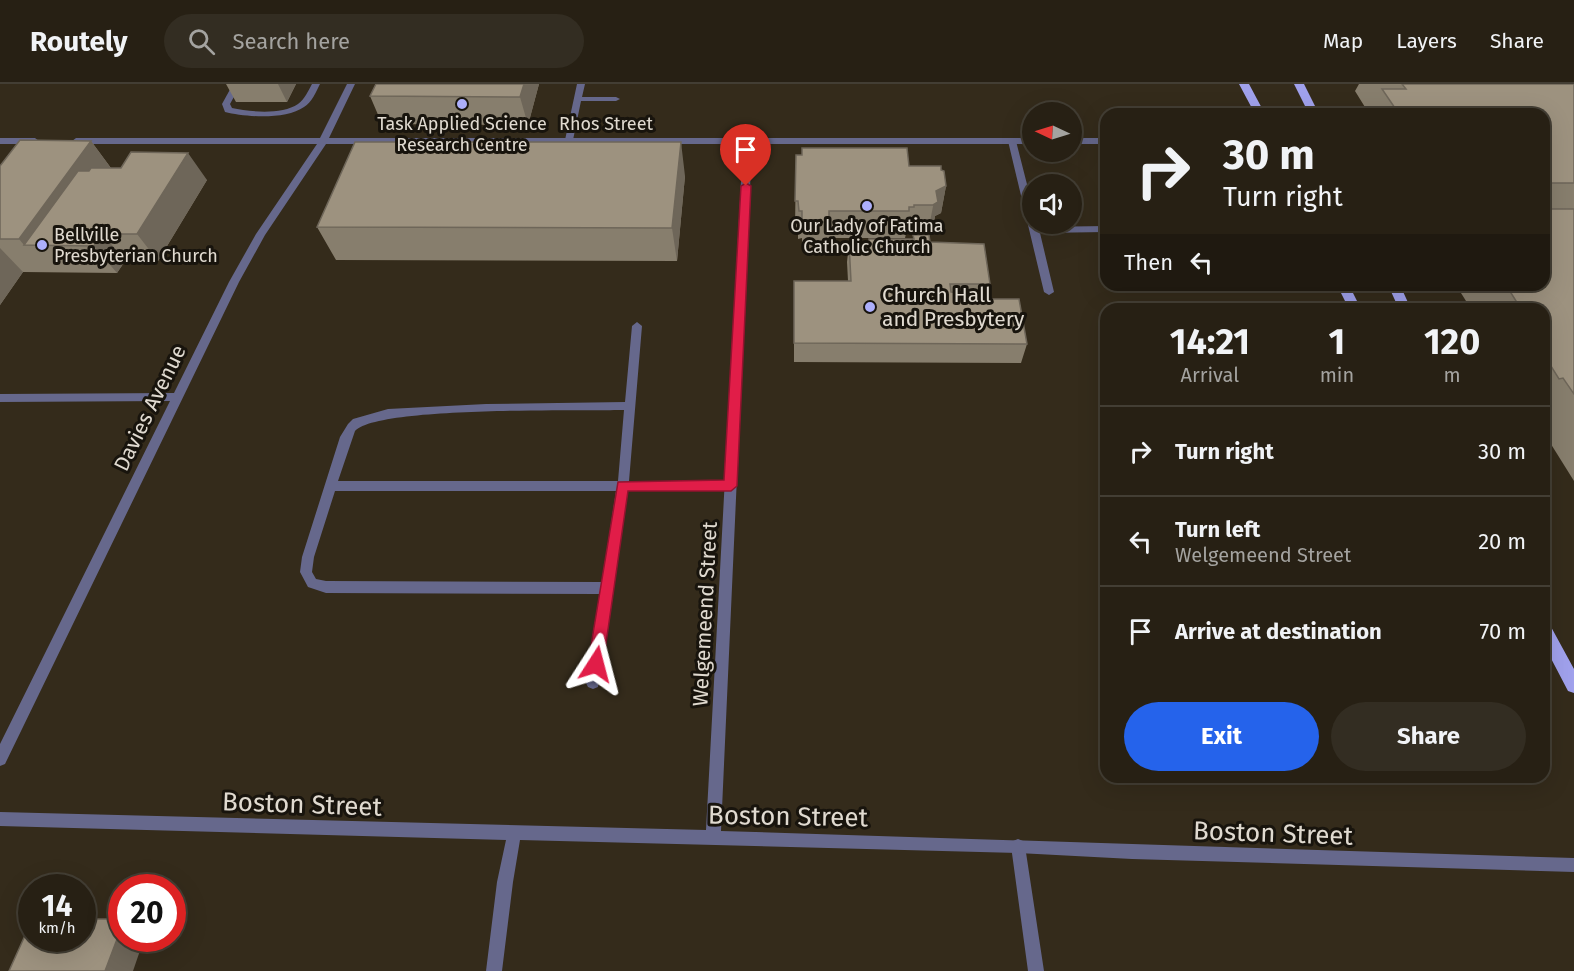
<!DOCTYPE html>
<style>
body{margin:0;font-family:"Fira Sans",sans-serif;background:#332d22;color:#f1f3f6;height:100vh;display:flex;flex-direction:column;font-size:22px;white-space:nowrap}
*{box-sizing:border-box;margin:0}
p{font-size:20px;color:#a4a3a0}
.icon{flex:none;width:33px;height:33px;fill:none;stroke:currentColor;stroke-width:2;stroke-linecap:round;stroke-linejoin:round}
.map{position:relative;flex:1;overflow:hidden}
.drawer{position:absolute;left:1100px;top:219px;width:450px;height:480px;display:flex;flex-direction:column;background:#272014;border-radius:18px;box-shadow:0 6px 24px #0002,0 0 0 2px #433e34}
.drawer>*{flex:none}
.hud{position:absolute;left:1100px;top:24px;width:450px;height:183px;border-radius:18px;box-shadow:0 6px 24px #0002,0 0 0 2px #433e34;background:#272014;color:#f1f3f6;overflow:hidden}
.needle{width:39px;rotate:274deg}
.buttons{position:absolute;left:1022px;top:18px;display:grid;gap:12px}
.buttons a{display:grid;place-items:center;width:60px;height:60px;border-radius:50%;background:#272014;box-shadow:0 6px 24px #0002,0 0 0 2px #433e34;font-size:30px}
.speed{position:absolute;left:18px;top:790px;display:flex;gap:12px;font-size:30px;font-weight:700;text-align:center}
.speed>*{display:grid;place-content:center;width:78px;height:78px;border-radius:50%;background:#272014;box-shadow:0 6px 24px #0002,0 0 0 2px #433e34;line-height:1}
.speed small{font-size:15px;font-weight:400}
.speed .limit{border:9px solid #d22;background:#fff;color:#111}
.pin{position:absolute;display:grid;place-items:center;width:51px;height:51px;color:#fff;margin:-62px -26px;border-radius:50% 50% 50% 0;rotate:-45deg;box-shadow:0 0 6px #0007}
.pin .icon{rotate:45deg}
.me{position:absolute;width:66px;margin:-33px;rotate:9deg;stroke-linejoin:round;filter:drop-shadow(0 0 4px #0008)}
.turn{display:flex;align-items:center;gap:21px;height:126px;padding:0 24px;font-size:27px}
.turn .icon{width:78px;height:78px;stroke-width:2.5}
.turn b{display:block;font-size:42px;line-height:51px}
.then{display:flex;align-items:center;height:57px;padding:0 24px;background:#0003;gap:12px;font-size:22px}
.eta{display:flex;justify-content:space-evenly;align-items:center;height:102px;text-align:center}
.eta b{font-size:36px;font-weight:700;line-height:42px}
.button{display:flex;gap:12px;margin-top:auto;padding:12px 24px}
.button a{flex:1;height:69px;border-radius:36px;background:#2563eb;color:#fff;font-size:24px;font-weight:700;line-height:69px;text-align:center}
.button a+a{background:#332d22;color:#f1f3f6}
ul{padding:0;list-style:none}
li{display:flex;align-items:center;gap:18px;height:90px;padding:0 24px;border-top:2px solid #433e34}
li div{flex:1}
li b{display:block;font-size:22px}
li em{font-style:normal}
header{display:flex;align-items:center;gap:36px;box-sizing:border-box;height:84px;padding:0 30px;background:#272014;border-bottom:2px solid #433e34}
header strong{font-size:28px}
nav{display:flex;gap:33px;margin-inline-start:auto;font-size:21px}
.search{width:420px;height:54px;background:#332d22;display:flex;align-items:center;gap:15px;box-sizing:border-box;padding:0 21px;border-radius:33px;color:#a4a3a0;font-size:22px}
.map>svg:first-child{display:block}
</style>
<header>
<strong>Routely</strong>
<div class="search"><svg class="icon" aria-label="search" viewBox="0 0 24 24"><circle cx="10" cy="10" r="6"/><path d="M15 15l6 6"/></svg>Search here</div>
<nav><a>Map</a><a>Layers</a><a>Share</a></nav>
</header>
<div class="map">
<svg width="1574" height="887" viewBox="0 0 1574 887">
<rect width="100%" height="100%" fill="#342b1b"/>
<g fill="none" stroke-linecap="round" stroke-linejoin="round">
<!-- service -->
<path fill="#66688c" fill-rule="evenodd" d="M233 0H241L230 20 232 24C250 28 282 31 298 20 305 15 308 7 312 0H320C316 8 312 18 304 23 286 36 245 33 225 28L222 20Z
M577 0H585L582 13H616L620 15 616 17H581L573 56 569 59 565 56Z
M1012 54 1016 57 1032 120V140H1037L1038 143 1106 142V148L1040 149 1054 208 1049 211 1044 208 1008 57Z
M637 238 642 242 629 397H731L735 399 737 402 735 405 731 407H628L598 603 593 605 588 603 586 599 600 510 326 509 308 503 300 488 302 473 340 353 348 340 353 335 388 325 486 320 625 318 632 242ZM624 326 618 397H338L355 347C378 322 581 327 624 326ZM335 407H616L602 498 326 497 316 495 312 488 314 473Z
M1018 755 1023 757 1025 762 1044 887H1028L1011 762 1013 757Z"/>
<!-- minor -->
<path fill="#66688c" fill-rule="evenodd" d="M347 0H355L329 54H1032V60H752L721 747 1574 774V788L1132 775 1018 769 520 756 513 798 502 887H486L497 798 506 756 0 742V728L706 746 743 60H326L265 151 239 198 5 680 0 682V660L170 317 0 318V310L174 309 229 198 256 150 317 60H76L72 57 76 54H320Z
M0 54H35L39 57 35 60H0Z
M1071 54H1106V60H1071Z"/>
<!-- primary -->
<path fill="#a0a1ec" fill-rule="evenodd" d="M1239 0H1249L1265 30H1255Z
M1294 0H1304L1319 30H1309Z
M1337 201H1349L1361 225H1349Z
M1388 201H1400L1411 225H1399Z
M1544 539 1550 541 1574 585V609L1568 607 1544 561Z"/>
</g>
<!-- wall -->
<path fill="#877e6d" d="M226 0H296L287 18H236Z
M376 0H539L528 41 382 40 370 12Z
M1359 0H1574V397L1544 349V225H1471L1456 201H1544V30H1367L1368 28 1355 7Z
M91 57 111 84 207 96 158 177H125L117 189 23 188 0 221V82Z
M796 71 941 86 946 102 941 129 935 132 933 145 928 148H910V150H906L905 154H828V166H802V154L798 155V145H795Z
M685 92 677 177 336 176 317 143Z
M913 151 930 158 990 200 987 215 1027 260 1021 279 794 278V197H848L847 178 849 159H869L913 155Z"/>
<!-- shaded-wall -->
<path fill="#6e6659" d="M278 0H296L287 18Z
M524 0H539L528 41 520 13Z
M91 57 116 91 24 161 19 155Z
M681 58 685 92 677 177 672 144Z
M188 69 207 96 158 177 137 150Z
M946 102 941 129 935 132 933 145 928 148 936 107Z
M103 150 125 177 117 189 94 162Z
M0 164 23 188 0 221Z
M122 842V855H144L133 887H105Z"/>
<!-- building -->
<path fill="#9d927f" stroke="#6e6659" stroke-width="1.5" d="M376 0H524L520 13 370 12Z
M1402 0H1574V99H1544V30H1399L1382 5H1406Z
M20 56 91 57 19 155H0V82Z
M355 58H681L672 144 317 143Z
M802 64H907L909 82H941V86L944 87 946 102 936 107 938 118 933 121H914V123H909V127H829V138H802V127H799L798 117H795L796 71H802Z
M131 68 188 69 137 150H103L94 162 24 161 78 87H89L91 84H121Z
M1544 125H1574V310L1563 294 1559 295 1544 271V265H1547L1544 260V225H1521L1506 201H1544Z
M913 151H929L930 158 984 160 990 200H950L951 208 982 209 983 215H1019L1027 260 794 259V197H851L849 159H869V155H914Z
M82 835H122V842L105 887H9L32 836V855H82Z"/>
<!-- route -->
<path fill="#e11d48" stroke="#92132f" stroke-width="1.5" d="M746 99 751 102 737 402 731 407H628L603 580 601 585 596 587 590 585 588 580 618 398 724 396 741 102Z"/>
<!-- markers -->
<g fill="#adaffb" stroke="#18140d" stroke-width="2">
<circle cx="462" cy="20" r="6"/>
<circle cx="867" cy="122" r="6"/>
<circle cx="42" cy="161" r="6"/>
<circle cx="870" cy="223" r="6"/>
</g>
<g text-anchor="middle" stroke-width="6" stroke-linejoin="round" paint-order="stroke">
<!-- far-poi labels -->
<g font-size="18" fill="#e0dad0" stroke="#18140d">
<text x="462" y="46">Task Applied Science<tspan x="462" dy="21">Research Centre</tspan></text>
<text x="867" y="148">Our Lady of Fatima<tspan x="867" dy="21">Catholic Church</tspan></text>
<text x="54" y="157" text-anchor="start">Bellville<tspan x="54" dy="21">Presbyterian Church</tspan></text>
</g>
<!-- far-street labels -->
<g font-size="18" fill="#e0dad0" stroke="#18140d">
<text x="606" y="46">Rhos Street</text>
</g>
<!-- poi labels -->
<g font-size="21" fill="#e0dad0" stroke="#18140d" text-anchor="start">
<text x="882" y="218">Church Hall<tspan x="882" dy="24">and Presbytery</tspan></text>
</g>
<!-- street labels -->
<g font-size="21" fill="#e0dad0" stroke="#18140d">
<text transform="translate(150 324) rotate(-64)" y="7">Davies Avenue</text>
<text transform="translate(705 530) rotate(-87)" y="7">Welgemeend Street</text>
</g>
<!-- near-street labels -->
<g font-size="26" fill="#e0dad0" stroke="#18140d">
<text transform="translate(302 720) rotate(2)" y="9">Boston Street</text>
<text transform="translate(788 732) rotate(1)" y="9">Boston Street</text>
<text transform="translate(1273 749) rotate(2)" y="9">Boston Street</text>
</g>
</g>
</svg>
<div class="buttons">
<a><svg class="needle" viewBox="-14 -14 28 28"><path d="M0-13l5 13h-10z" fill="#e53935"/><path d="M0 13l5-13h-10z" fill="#a4a3a0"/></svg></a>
<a><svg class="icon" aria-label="sound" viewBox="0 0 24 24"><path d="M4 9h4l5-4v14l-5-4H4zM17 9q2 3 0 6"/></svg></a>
</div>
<div class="speed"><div>14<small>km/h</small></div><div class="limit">20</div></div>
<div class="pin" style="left:746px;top:102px;background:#d93025"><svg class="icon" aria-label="arrive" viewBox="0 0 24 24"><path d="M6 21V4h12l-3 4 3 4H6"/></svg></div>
<svg class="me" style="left:596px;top:580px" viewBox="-20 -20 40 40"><path d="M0-17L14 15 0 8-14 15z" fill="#e11d48" stroke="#fff" stroke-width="4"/></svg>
<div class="hud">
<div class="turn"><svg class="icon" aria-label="right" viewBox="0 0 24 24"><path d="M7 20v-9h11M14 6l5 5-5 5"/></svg><div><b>30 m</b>Turn right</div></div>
<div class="then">Then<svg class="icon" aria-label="left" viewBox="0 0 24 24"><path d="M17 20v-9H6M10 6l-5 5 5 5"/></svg></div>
</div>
<section class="drawer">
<div class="eta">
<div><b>14:21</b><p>Arrival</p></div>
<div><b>1</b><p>min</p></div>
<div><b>120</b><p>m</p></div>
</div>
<ul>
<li><svg class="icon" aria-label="right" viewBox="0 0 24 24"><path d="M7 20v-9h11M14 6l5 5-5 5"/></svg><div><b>Turn right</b></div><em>30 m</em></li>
<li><svg class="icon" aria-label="left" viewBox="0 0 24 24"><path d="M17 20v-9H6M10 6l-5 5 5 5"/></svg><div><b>Turn left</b><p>Welgemeend Street</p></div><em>20 m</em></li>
<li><svg class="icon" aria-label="arrive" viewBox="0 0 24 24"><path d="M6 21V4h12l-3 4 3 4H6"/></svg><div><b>Arrive at destination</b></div><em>70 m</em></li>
</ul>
<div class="button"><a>Exit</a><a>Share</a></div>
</section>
</div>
